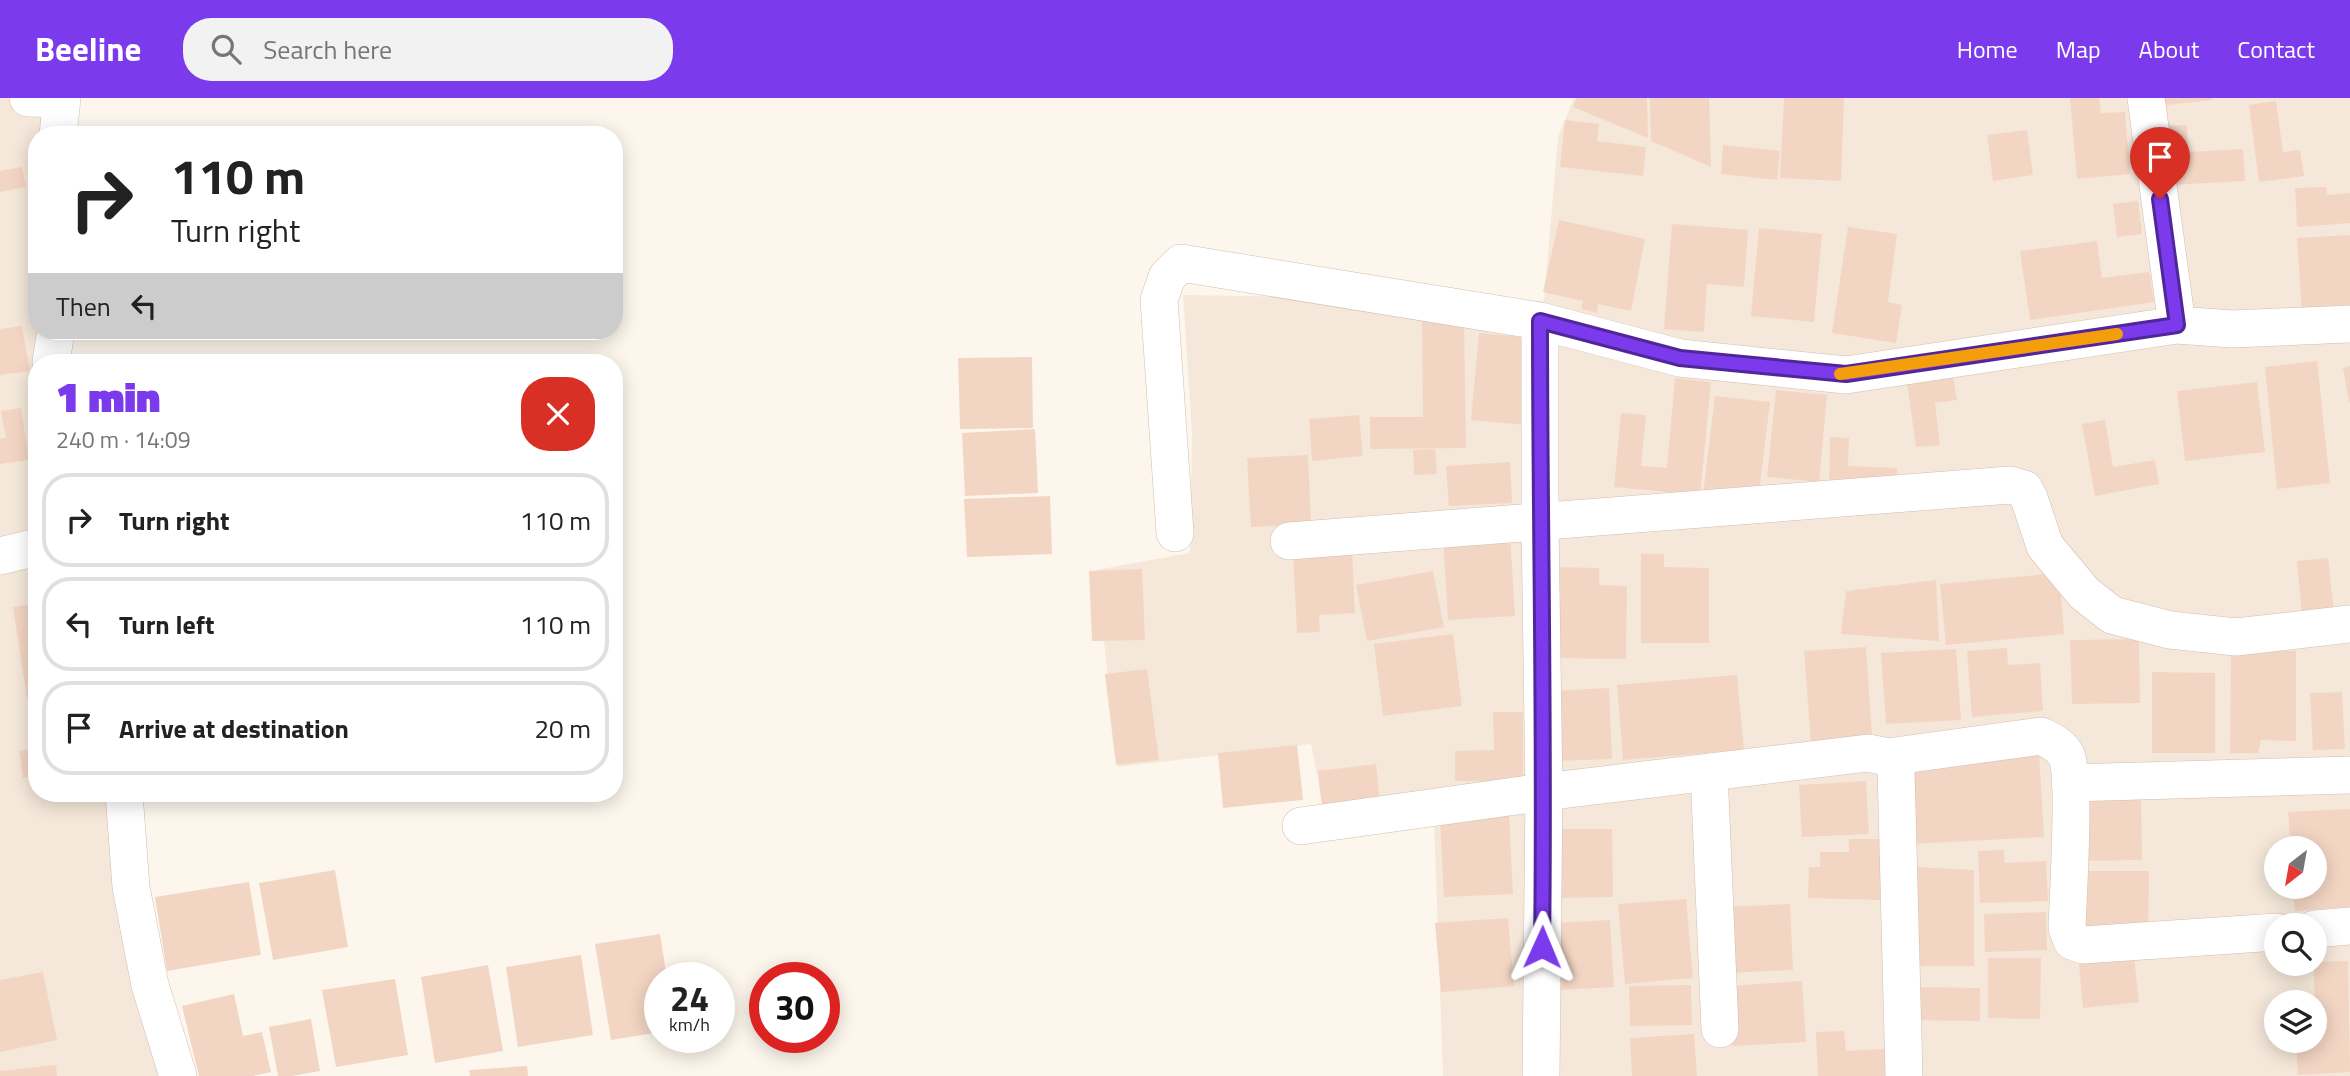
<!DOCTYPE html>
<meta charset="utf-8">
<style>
body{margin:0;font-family:"Titillium Web",sans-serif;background:#f2f2f2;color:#222;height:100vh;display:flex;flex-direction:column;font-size:26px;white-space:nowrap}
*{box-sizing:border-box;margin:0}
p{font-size:23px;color:#767676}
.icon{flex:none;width:38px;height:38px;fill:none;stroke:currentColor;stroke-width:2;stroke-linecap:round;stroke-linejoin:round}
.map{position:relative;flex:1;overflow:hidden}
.side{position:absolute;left:28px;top:256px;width:595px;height:448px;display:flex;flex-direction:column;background:#fff;border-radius:28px;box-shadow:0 4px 18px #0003}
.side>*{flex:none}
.top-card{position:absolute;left:28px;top:28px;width:595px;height:214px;border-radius:28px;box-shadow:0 4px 18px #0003;background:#fff;color:#222;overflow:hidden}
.needle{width:46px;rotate:211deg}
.controls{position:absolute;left:2264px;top:738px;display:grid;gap:14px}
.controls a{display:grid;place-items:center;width:63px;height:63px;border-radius:50%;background:#fff;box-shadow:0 4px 18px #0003;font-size:35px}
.speed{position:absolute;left:644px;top:864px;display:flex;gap:14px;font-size:35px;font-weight:700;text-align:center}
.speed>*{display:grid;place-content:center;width:91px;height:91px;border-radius:50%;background:#fff;box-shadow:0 4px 18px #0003;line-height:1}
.speed small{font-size:18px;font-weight:400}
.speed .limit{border:10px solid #d22;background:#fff;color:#111}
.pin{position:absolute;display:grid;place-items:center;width:60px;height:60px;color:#fff;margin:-72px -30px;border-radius:50% 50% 50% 0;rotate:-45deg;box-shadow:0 0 7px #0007}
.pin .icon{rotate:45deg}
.me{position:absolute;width:77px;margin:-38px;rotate:1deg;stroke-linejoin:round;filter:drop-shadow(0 0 5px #0008)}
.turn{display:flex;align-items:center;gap:24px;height:147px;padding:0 28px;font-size:32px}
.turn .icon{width:91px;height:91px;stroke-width:2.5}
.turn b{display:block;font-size:49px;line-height:60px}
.then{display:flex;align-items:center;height:66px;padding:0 28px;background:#0003;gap:14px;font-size:26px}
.round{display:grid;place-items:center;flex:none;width:74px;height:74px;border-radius:28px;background:#f2f2f2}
.overview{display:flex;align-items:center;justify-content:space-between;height:119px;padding:0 28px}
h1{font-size:42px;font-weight:800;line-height:52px;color:#7c3aed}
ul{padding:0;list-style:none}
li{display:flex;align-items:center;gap:21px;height:94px;margin:0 14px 10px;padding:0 14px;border:4px solid #e0e0e0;border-radius:28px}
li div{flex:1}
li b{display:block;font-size:26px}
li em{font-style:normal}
header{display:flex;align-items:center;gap:42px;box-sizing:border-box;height:98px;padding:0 35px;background:#7c3aed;color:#fff}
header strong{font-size:33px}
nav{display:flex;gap:38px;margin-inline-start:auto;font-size:24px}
.search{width:490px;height:63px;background:#f2f2f2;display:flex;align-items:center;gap:18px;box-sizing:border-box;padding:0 24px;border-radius:28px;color:#767676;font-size:26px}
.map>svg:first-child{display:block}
</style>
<header>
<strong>Beeline</strong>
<div class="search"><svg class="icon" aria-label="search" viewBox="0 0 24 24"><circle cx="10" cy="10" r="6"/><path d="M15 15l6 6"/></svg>Search here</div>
<nav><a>Home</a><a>Map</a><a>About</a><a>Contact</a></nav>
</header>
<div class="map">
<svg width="2350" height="978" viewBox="0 0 2350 978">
<rect width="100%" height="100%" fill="#fdf6ec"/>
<!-- residential -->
<path fill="#f5e8da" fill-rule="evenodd" d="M0 0H28L58 37H37V233H56L37 264V695H124L178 978H0Z
M1574 0H2350V978H1443L1433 694 1323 708 1311 646 1118 669 1096 472 1190 455 1192 334 1183 197 1544 203 1558 39ZM2277 751H2315V789H2277ZM2277 828H2315V866H2277ZM2277 905H2315V943H2277Z"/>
<!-- building -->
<path fill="#f3d5c3" d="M1577 0H1647L1648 40 1573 9Z
M1650 0H1709L1711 69 1651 43Z
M1784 0H1844L1841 83 1780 80Z
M2070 0H2099L2101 15 2125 14 2130 76 2077 81Z
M2157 0H2212V2L2157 8Z
M2276 3 2283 54 2300 52 2304 78 2259 84 2249 7Z
M1565 22 1599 26 1597 43 1646 49 1643 78 1560 69Z
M2187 27 2188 54 2243 51 2245 83 2170 87 2166 28Z
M2027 32 2033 77 1993 83 1987 37Z
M1723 47 1780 53 1777 82 1721 76Z
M22 69 26 89 0 94V73Z
M2326 89 2327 97 2350 95V125L2297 129 2295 90Z
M2138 103 2142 136 2117 139 2113 106Z
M1559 122 1645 141 1631 213 1598 206 1597 215 1581 211 1583 203 1543 194Z
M1672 126 1748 132 1744 189 1707 186 1704 234 1664 231Z
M1848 129 1897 136 1888 204 1902 207 1896 245 1832 235Z
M1759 130 1822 136 1814 224 1751 218Z
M2350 137V213L2302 215 2297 140Z
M2097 143 2102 180 2149 174 2154 204 2030 222 2020 153Z
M1422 221H1464L1466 350 1370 351V319H1423Z
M22 228 30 273 0 277V231Z
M1479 235 1534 240 1526 327 1471 322Z
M1032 259 1033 330 960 331 958 260Z
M2317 263 2330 385 2277 391 2265 269Z
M2350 268V304H2349L2343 270Z
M1953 279 1957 302 1935 305 1940 347 1916 349 1907 284Z
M1675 280 1711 284 1700 397 1614 389 1621 315 1646 317 1641 368 1667 370Z
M2257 284 2265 354 2185 363 2177 293Z
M1776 292 1827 297 1819 384 1767 379Z
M1715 298 1770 304 1758 404 1703 397Z
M21 310 29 362 0 366V341L6 340 1 313Z
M1359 317 1363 358 1312 363 1309 321Z
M2105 322 2113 369 2155 362 2159 386 2095 398 2082 326Z
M1035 331 1038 395 965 398 962 335Z
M1830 339 1849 340 1848 368 1897 370 1896 393 1829 391Z
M1435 351 1437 376 1414 377 1413 352Z
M1308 357 1311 426 1251 429 1247 360Z
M1510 364 1512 405 1449 408 1446 368Z
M1050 398 1052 456 967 459 964 401Z
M1510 436 1515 518 1448 522 1443 439Z
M1352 452 1355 515 1319 517 1320 534 1297 535 1293 455Z
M1641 456H1664V469L1709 470V545H1641Z
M2328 460 2334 514 2302 517 2297 463Z
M1551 469 1599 470V487L1627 488 1626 561 1550 560Z
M1142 471 1145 542 1092 543 1089 473Z
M1433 473 1444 529 1367 543 1356 487Z
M2059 475 2064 536 1946 547 1940 486Z
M1936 482 1939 543 1841 536 1846 493Z
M37 505V598L27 600 13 509Z
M1453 536 1462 608 1383 618 1374 546Z
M2139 541 2140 605 2072 606 2070 542Z
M1866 549 1872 640 1811 644 1804 553Z
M2007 550 2008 567 2040 565 2043 613 1972 619 1967 553Z
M1956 551 1961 622 1886 626 1881 555Z
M2231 553H2296V643L2261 642 2258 655H2230Z
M1147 571 1159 662 1116 667 1105 576Z
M2152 574 2215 575V655H2152Z
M1737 577 1744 652 1623 662 1617 587Z
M1609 590 1612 661 1553 663 1551 593Z
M2342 594 2345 651 2313 652 2310 595Z
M1493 614H1523V684L1455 683V653L1494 652Z
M1297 647 1303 702 1223 710 1218 655Z
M37 650V678L23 680 19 653Z
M2039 654 2044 739 1911 746 1906 662Z
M1376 666 1380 703 1322 709 1318 673Z
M1866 683 1869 736 1802 739 1799 687Z
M2141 699 2142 762 2077 763 2076 700Z
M2350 711V809L2295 813 2293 789H2315V751H2291L2288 714Z
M1509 717 1513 796 1444 799 1440 720Z
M1556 731H1612L1613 799 1557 800Z
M1849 741H1882L1881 802 1808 800 1809 769H1820V754H1849Z
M2004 752 2005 765 2046 763 2048 803 1980 805 1978 753Z
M1916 769 1974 772V868H1913Z
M335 772 348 849 273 862 259 785Z
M2077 773H2149L2148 835H2076Z
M249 784 261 857 167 873 155 799Z
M1686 801 1693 880 1625 886 1618 806Z
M1790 806 1793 872 1728 875 1724 809Z
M2046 814 2047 852 1985 854 1984 816Z
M1508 820 1514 888 1441 894 1435 825Z
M1610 822 1614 889 1559 892 1555 825Z
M660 836 667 880H660V934L611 942 595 846Z
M2133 849 2139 904 2083 910 2078 855Z
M581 857 593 937 518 949 506 869Z
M1988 860H2041L2040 921 1988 920Z
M2348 863 2350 974 2298 977 2296 943H2315L2314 866 2315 864Z
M488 867 503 953 435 965 421 879Z
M43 874 57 942 0 954V882Z
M395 881 408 957 336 969 322 892Z
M1802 883 1806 944 1732 948 1729 888Z
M1691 887 1692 927 1630 928 1629 888Z
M1906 889 1980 890V923L1905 922Z
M234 896 243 938 262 934 271 974 253 978H199L182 908Z
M311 921 320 973 292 978H278L269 929Z
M1844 933 1846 953 1885 951 1886 978H1818L1816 934Z
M1694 936 1697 978H1632L1630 940Z
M56 967 57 978H0V973Z
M527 968 528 978H470L469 972Z"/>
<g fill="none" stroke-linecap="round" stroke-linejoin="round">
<defs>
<path id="street" d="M28 0 61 1
M2146 0 2177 227
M58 37 62 0
M1540 223V424L1544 694 1541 978
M51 264 56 233
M1175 435 1159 202 1167 179 1181 165 1540 223 1680 260 1846 277 2177 227 2232 231 2350 226
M1289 443 2010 387 2024 391 2029 400 2045 448 2084 495 2112 517 2170 532 2236 539 2350 526
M0 458 37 449
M1888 659 2041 638C2051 643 2060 647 2066 657 2076 677 2068 800 2067 830L2072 843 2083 847 2277 834
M1709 674 1720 931
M2070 685 2350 677
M124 695 131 789 150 887 178 978
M1301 728 1544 694 1868 655 1888 659 1896 671 1904 978
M2315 831 2350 828"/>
</defs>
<!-- street casing -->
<use href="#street" stroke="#d1beb0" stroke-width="38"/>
<!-- street -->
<use href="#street" stroke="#fff" stroke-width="37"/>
</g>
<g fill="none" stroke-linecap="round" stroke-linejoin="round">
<defs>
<path id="route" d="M1542 849C1545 640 1540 431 1540 223L1680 260 1846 276 2177 227 2160 101"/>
</defs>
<!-- route casing -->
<use href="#route" stroke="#51269a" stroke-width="18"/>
<!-- route -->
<use href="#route" stroke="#7c3aed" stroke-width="12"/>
<!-- slow -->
<path stroke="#f59e0b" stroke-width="12" d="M1840 276 2117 236"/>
</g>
</svg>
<div class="controls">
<a><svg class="needle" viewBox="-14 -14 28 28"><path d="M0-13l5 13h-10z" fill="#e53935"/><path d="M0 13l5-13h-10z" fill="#767676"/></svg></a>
<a><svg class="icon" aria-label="search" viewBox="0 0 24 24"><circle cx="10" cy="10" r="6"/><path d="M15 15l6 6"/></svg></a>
<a><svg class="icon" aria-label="layers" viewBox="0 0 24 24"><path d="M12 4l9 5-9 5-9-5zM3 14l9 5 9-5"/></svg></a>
</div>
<div class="speed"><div>24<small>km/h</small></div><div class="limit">30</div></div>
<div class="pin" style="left:2160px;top:101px;background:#d93025"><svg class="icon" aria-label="arrive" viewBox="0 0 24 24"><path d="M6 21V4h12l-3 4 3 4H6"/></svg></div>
<svg class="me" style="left:1542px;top:849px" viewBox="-20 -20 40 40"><path d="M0-17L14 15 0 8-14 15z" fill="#7c3aed" stroke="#fff" stroke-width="4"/></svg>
<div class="top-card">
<div class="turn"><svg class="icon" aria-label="right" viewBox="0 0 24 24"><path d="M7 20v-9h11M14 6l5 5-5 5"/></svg><div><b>110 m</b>Turn right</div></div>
<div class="then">Then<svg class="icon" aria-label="left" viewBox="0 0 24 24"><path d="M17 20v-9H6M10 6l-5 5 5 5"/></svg></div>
</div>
<section class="side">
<div class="overview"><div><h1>1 min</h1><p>240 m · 14:09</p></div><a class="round" style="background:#d93025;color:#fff"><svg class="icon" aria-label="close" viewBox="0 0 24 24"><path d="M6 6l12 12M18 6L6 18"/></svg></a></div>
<ul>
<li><svg class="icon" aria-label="right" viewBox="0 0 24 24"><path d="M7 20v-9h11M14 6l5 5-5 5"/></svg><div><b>Turn right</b></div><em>110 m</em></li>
<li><svg class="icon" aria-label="left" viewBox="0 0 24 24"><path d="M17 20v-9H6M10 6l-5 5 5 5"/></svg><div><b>Turn left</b></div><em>110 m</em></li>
<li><svg class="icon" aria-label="arrive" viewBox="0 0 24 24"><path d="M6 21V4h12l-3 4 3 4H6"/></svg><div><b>Arrive at destination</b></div><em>20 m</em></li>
</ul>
</section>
</div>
